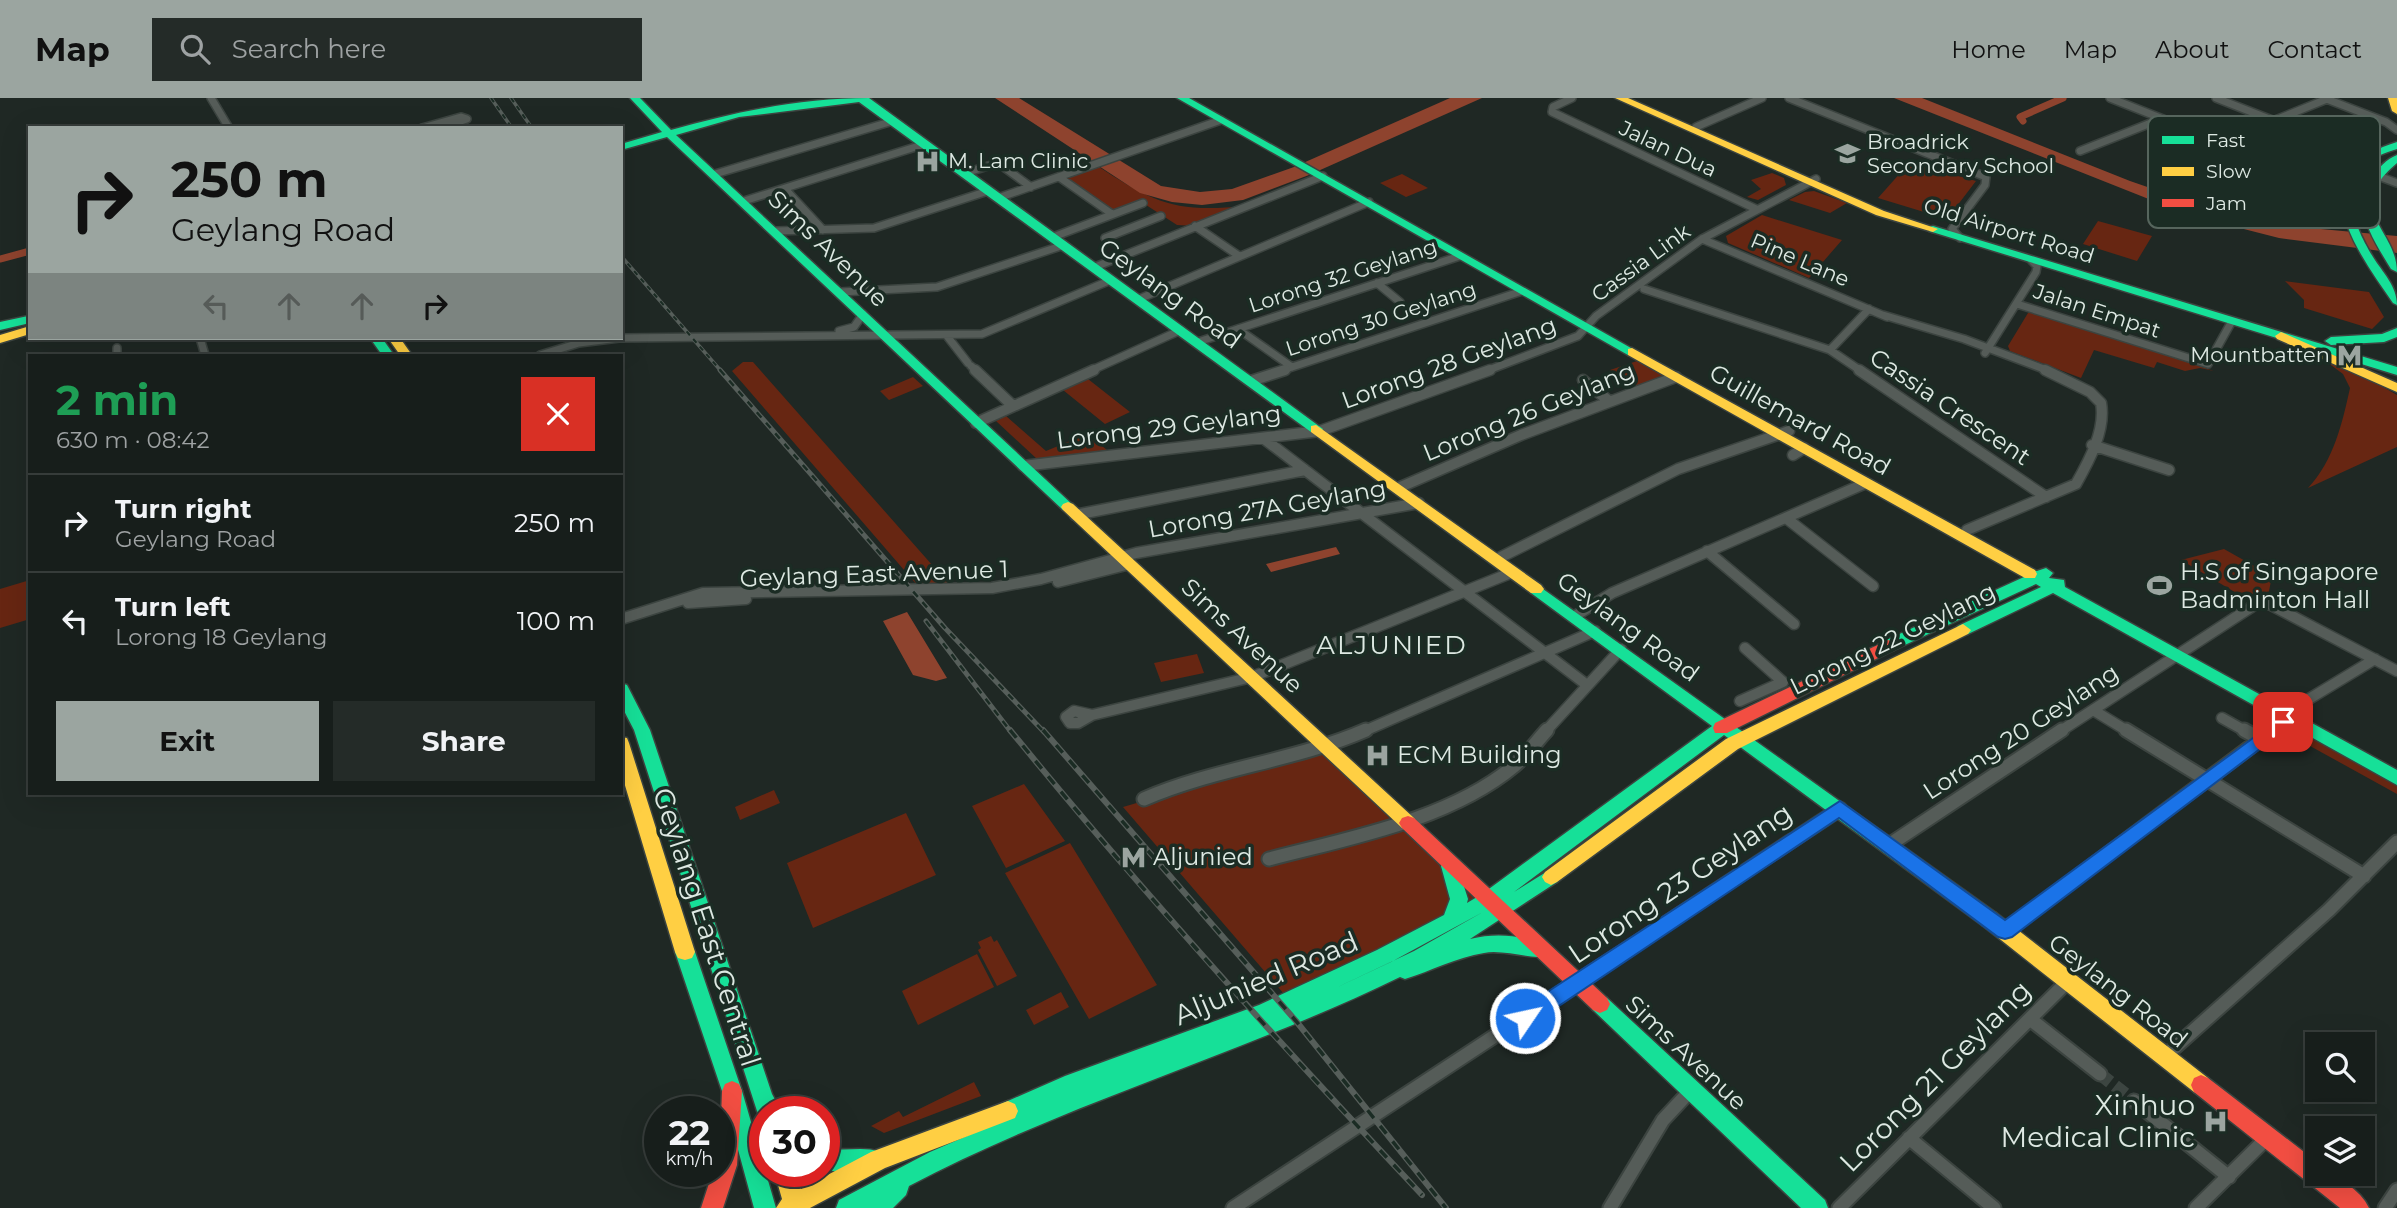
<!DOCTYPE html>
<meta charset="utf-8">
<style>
body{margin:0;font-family:Montserrat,sans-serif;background:#242b28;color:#f1f3f6;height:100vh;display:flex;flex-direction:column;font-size:26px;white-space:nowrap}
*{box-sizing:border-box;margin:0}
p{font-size:23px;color:#9ea2a3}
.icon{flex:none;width:38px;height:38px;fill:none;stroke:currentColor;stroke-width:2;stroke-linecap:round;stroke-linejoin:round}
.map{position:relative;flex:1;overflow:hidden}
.drawer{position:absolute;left:28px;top:256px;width:595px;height:441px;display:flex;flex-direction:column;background:#171e1b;border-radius:0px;box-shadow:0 7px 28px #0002,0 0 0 2px #363c3a}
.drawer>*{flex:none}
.banner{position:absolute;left:28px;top:28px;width:595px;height:214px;border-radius:0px;box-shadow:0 7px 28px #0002,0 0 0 2px #363c3a;background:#9ba5a0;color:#111;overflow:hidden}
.buttons{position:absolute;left:2305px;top:934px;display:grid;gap:14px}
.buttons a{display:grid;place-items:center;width:70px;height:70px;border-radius:0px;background:#171e1b;box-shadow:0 7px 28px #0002,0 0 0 2px #363c3a;font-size:35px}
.speed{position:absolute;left:644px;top:998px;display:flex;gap:14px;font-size:35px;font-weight:700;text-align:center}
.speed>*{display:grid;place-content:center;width:91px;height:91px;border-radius:50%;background:#171e1b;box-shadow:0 7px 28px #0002,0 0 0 2px #363c3a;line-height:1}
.speed small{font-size:18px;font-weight:400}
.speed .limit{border:10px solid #d22;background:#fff;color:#111}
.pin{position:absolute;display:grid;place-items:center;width:60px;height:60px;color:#fff;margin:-30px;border-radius:14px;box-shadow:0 4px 10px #0006}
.me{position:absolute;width:77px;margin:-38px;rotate:56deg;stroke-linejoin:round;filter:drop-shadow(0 0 5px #0008)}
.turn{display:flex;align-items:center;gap:24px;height:147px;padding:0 28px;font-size:32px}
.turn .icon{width:91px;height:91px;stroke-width:2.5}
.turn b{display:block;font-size:49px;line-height:60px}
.lanes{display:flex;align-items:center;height:66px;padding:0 28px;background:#0003;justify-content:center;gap:35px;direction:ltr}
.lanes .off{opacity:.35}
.round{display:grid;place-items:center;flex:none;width:74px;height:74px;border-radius:0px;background:#242b28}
.head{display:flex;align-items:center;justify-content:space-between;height:119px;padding:0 28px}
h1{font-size:42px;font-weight:700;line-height:52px;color:#1e9e55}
.button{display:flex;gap:14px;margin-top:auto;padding:14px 28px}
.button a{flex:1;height:80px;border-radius:0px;background:#9ba5a0;color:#111;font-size:28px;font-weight:700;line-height:80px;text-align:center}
.button a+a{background:#242b28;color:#f1f3f6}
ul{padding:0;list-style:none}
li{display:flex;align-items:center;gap:21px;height:98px;padding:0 28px;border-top:2px solid #363c3a}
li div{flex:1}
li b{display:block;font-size:26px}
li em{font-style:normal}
header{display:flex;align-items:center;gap:42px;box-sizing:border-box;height:98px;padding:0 35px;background:#9ba5a0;color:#111}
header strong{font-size:33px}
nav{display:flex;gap:38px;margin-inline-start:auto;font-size:24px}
.search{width:490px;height:63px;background:#242b28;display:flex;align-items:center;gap:18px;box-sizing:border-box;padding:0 24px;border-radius:0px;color:#9ea2a3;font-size:26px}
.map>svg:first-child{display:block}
</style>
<header>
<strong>Map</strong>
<div class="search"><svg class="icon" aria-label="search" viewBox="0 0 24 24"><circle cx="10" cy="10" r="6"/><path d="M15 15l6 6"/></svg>Search here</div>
<nav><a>Home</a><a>Map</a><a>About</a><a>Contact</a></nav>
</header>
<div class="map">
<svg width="2397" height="1110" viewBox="0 0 2397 1110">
<rect width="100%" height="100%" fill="#1f2824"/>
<!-- green -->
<path fill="#672612" d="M1910 64 1976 83 1947 121 1878 100Z
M1096 67C1154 105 1175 115 1245 108L1195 128 1177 127 1143 105 1112 116 1059 79Z
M1772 75 1784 80 1786 87 1758 102 1747 99 1761 91 1751 82Z
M1402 76 1428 90 1406 99 1380 85Z
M1814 93 1847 105 1830 115 1789 102 1805 94Z
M1762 117 1842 142 1809 180 1728 145 1726 138Z
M2098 123 2152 138 2137 163 2083 146Z
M2285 183 2369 194 2384 219 2372 231 2304 210V202Z
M2033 214 2214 273 2200 270 2185 273 2157 264 2154 270 2094 252 2081 280 2010 253 2008 248 2028 215Z
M1643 261 1676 279 1638 293 1610 272Z
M2324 262 2352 271 2397 297V349L2308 390C2334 362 2342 326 2350 290L2343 276Z
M743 264H753L948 485 917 487 732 273Z
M1906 275 1935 291 1915 298 1890 281Z
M913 279 923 288 889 302 880 293Z
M1088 281 1130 314 1105 326 1063 292Z
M1006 318 1046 353 1087 336 1107 352 1037 361 996 323Z
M2224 451 2272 478 2268 498 2248 502 2181 462Z
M30 482V521L0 530V491Z
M1197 556 1204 575 1161 584 1154 565Z
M2289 626 2397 687V696L2283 633Z
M1327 649 1489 802 1290 903 1123 709Z
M1024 686 1065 743 1006 770 972 708Z
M774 692 780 705 740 722 735 709Z
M906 715 936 777 813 830 787 765Z
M1070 745 1157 887 1089 921 1005 775Z
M991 838 994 844 997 842 1017 878 997 888 978 852 981 850 978 844Z
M977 856 994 889 918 927 902 893Z
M1061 894 1069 909 1034 927 1026 912Z
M974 984 981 998 884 1035 871 1028 899 1013 903 1019Z"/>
<!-- water -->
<path fill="#8e432e" d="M995 0H1019L1161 88 1200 94 1232 91 1294 69 1450 0H1482L1309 77 1243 102 1202 107 1172 104 1140 95Z
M1894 0H1922L2130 83 2217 113 2299 129 2397 138V155L2279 140 2189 117Z
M1336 449 1340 456 1271 474 1266 466Z
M907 514 947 580 936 583 913 577 883 523Z"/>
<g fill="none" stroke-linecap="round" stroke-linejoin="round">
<!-- canal -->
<path stroke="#8e432e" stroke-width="7" d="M2023 23 2020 19 2063 0
M0 161 30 153"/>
<!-- street-tunnel -->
<path stroke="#3c4541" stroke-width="13" stroke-dasharray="13 6" stroke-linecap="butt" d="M2100 976 2134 1003"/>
<defs>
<path id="street-far2" d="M211 0 229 30
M1572 0 1553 9 1552 14 1756 111
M1789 0 1986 79 1985 87 1952 131 1960 140
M2110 0 2221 44 2327 1
M2216 0 2272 22
M2324 0 2386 24 2397 32
M1696 29 1762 0
M422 30 461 19 467 21 440 30
M2080 53 2161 21
M965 75 998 65 1031 89
M715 76 893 23
M2373 76 2397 85
M1059 79 1112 116
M785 91 823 132
M998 100 1221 22
M744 103 925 46
M1195 128 1239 158
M776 133 874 130 988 93
M1053 139 1143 105
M1105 140 1161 118
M1702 141 1887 219
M1095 169 1323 78
M1377 185 1400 204
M1644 191 1830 252 1861 273
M840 194 937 189 1064 147
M1139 201 1369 104
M2017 206 2208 266 2232 223
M1883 217 1964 241 2049 273
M1238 231 1292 269
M839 233 854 229 863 216
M947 238 968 265
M200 240 205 257
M621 240 982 236 1111 182
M1198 244 1460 158
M117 250V257
M1830 252 1869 211
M1985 255 2036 174 2037 168 2031 162
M540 257 579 245 619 240
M971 268 977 273
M1090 273 1181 232
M1280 273 1522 193
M1486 273 1578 238 1596 218 1702 141 1816 81"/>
<path id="street-far1" d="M975 272 1013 308
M1859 272 2046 399
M1583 282 1609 303
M1251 283 1285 272
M976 325 1094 272
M1263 340 1587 587
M2092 347 2169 372
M1793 357 1804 350
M1023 368 1320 333 1490 272
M1398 390 1521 337 1676 279
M1075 417 1305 372
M1786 420 1873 488
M1967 432 2076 386C2089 363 2106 332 2101 305L2090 294 2045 272
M1707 453 1794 526
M1497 461 1678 371 1789 333
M1058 484 1130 466
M688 505 746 501
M1575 518 1612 495 1866 385
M621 521 703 495 992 490 1041 481 1136 455 1419 405
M1740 603 1783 584 1745 550
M2294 610 2375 561
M2093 612 2129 634
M1074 613 1092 617 1078 625H1070L1066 619Z
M1092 617 1252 579 1513 474
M2222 620 2247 634
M1362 634 1595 533
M1545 634 1621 551
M2059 634 2259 504 2271 507 2397 573
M2271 634 2289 620"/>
<path id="street" d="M2126 632 2364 778
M2244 632 2260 641
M1144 701C1215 670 1295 663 1366 632
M1889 747 2062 632
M1269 761C1349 740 1449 722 1514 668 1526 658 1536 644 1547 632
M2005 833 2273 632
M2030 921 2100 976
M2164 959 2329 812 2397 744
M2134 1003 2229 1079
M1909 1040 1994 1110
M1233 1110 1840 711
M1610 1110 1663 1022 1691 992
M1839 1110 2068 883
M2196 1110 2268 1039
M2385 1110 2397 1092"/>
<path id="fast" d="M630 0H640L671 32C735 14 801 0 869 0L1323 331 1321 334H1311L859 4 739 19 676 37 1075 409 1073 412H1063L667 39 621 52V46L662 34Z
M1177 0H1189L1638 254 1636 257H1628Z
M2397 44V51C2385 55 2372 59 2363 68 2338 93 2358 135 2373 159 2383 175 2397 188 2397 207L2393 205C2355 150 2298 74 2397 44Z
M2397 57V65C2341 112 2397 131 2397 174L2391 171C2375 144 2349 109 2372 79 2378 70 2387 61 2397 57Z
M1933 128 2397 269V277L1929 133V129Z
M28 218 30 225 0 232V224Z
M2397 230V239L2384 244 2331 247 2325 243 2331 239 2382 236Z
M370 240H382L394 257H382Z
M2046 470 2053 475 2049 480 2064 482 2065 489 2397 672V687L2053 495 1968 536H1958L1955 532 1958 528 2041 489 2036 486 1894 552H1882L1880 548 1882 544 2024 479 2025 472 2037 473Z
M1536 486 1996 815 1998 821 1996 827 1989 829 1982 827 1724 637 1514 794 1551 771 1557 774 1560 779 1557 784 1470 841C1496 835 1518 837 1544 846L1547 852 1544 858C1533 862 1503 851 1484 855 1457 859 1431 873 1405 881L1400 879C1240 957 1066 1005 909 1088L906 1097 893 1110H836L839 1102 930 1054 1004 1022 998 1013 1001 1006 1065 978 1259 907 1377 852 1444 817 1450 801 1441 768 1444 763 1450 760 1456 763 1468 801 1467 805 1482 796 1712 628 1531 495 1528 491ZM1483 814 1414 853 1327 894 1391 864Z
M621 585 627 587 650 632 772 996 781 1013H765V1022L760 1020 757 1013 634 632 621 607Z
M685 846 692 848 695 854 742 993 776 1110H754L722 993 675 854 678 848Z
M1600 897 1607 900 1825 1102 1828 1110H1801L1593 912 1590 906 1593 900Z
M824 1049C843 1055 862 1047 880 1054L883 1062 880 1070C863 1076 841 1076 824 1071Z"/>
<path id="slow" d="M1615 0H1628L1884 113 1938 131 1933 134 1876 117Z
M2388 0H2397V16L2392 13Z
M30 228V236L0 245V237Z
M2281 234 2397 285V294L2277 241 2275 238Z
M388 240H400L412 257H400Z
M1632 250 2035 472 2037 476 2035 480H2025L1628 257V251Z
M1316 327 1541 487 1544 491 1541 495H1531L1311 334V328Z
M1068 404 1073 406 1414 720 1417 725 1414 730 1408 732 1402 730 1063 412 1061 409 1063 406Z
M1963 526 1971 532 1968 536 1738 651 1557 784 1551 787 1545 784 1542 779 1545 774 1726 641Z
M621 639 627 640 629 645 695 854 692 860 685 862 678 860 675 854 621 674Z
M1989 813 1996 815 2208 980 2211 987 2208 994 2201 997 2194 994 1982 827 1980 821 1982 815Z
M1008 1003 1015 1006 1018 1013 1015 1020 885 1070 810 1110H776L782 1101 774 1073H796L801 1091 871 1054Z"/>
<path id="jam" d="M1888 542 1894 544 1896 548 1894 552 1727 635H1715L1713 630 1715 625Z
M1408 718 1414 720 1607 900 1610 906 1607 912 1600 915 1593 912 1402 730 1399 725 1402 720Z
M2201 977 2208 980 2317 1064V1076C2336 1076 2361 1092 2369 1110H2340L2194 994 2191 987 2194 980Z
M732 983 739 986 742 993 737 1067 723 1110H701L713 1073H719L722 993 725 986Z"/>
</defs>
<!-- street-far2 casing -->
<use href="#street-far2" stroke="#3c4440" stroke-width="10"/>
<!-- street-far1 casing -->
<use href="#street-far1" stroke="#3c4440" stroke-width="13"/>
<!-- street casing -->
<use href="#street" stroke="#3c4440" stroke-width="17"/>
<!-- fast casing -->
<use href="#fast" stroke="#3c4440" stroke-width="3"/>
<!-- slow casing -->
<use href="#slow" stroke="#3c4440" stroke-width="3"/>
<!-- jam casing -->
<use href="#jam" stroke="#3c4440" stroke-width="3"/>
<!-- street-far2 -->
<use href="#street-far2" stroke="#555c58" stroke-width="7"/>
<!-- street-far1 -->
<use href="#street-far1" stroke="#555c58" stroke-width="10"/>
<!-- street -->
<use href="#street" stroke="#555c58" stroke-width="13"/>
<!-- fast -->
<use href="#fast" fill="#16e098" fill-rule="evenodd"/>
<!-- slow -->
<use href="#slow" fill="#ffcf43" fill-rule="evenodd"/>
<!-- jam -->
<use href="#jam" fill="#f24e42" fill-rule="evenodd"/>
<defs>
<path id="rail-far2" d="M491 0 512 30
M511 0 532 30
M621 158 721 273"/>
<path id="rail-far1" d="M720 272 945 530 1044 634
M926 523 1011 634"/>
<path id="rail" d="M1010 632C1141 793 1280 946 1422 1097
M1043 632 1296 923 1446 1110"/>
</defs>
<!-- rail-far2 casing -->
<use href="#rail-far2" stroke="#565e5a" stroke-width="3.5"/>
<!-- rail-far1 casing -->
<use href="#rail-far1" stroke="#565e5a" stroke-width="5"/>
<!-- rail casing -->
<use href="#rail" stroke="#565e5a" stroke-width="6"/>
<!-- rail-far2 -->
<use href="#rail-far2" stroke="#1b2c24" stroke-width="2" stroke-dasharray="5" stroke-linecap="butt"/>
<!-- rail-far1 -->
<use href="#rail-far1" stroke="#1b2c24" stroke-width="2.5" stroke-dasharray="7" stroke-linecap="butt"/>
<!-- rail -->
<use href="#rail" stroke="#1b2c24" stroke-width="3.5" stroke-dasharray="10" stroke-linecap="butt"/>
</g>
<!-- route -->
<path fill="#1a73e8" stroke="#114b97" stroke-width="2" d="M2283 618 2292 624 2289 629 2012 839 2005 841 1998 839 1839 720 1532 926 1525 929 1518 926 1515 920 1518 913 1840 703 2005 822Z"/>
<!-- icons -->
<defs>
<symbol id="school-bare" viewBox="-9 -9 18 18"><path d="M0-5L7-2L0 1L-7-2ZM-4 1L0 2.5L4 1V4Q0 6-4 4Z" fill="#9ba5a0" stroke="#1b2c24" stroke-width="2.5" paint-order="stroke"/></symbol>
<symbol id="hospital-bare" viewBox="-9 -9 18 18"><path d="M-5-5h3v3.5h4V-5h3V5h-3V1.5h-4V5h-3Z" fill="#9ba5a0" stroke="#1b2c24" stroke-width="2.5" paint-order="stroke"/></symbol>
<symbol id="metro-bare" viewBox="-9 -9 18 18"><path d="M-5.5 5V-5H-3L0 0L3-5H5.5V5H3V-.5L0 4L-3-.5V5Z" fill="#9ba5a0" stroke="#1b2c24" stroke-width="2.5" paint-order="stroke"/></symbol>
<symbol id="stadium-bare" viewBox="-9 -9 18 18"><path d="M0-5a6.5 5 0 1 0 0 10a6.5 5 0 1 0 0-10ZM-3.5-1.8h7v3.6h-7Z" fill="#9ba5a0" stroke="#1b2c24" stroke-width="2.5" paint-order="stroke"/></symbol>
</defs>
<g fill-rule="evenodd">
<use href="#school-bare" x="1830" y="38" width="35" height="35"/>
<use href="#hospital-bare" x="910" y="46" width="35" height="35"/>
<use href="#metro-bare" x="2332" y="240" width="35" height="35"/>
<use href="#stadium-bare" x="2142" y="470" width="35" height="35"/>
<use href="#hospital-bare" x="1360" y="640" width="35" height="35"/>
<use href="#metro-bare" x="1116" y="742" width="35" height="35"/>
<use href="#hospital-bare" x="2198" y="1006" width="35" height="35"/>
</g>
<g text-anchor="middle" stroke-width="7" stroke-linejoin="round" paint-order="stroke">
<!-- far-poi labels -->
<g font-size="21" fill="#dee9e3" stroke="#1b2c24" text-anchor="start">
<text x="1867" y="51">Broadrick<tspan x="1867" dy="24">Secondary School</tspan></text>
<text x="948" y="70">M. Lam Clinic</text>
<text x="2330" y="264" text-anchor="end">Mountbatten</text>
</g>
<!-- far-street labels -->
<g font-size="21" fill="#dee9e3" stroke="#1b2c24">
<text transform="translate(1668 51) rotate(25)" y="7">Jalan Dua</text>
<text transform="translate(2009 133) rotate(17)" y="7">Old Airport Road</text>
<text transform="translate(1800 162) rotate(23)" y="7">Pine Lane</text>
<text transform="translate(1641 165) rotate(-36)" y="7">Cassia Link</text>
<text transform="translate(1343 178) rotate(-18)" y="7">Lorong 32 Geylang</text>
<text transform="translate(2097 213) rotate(18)" y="7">Jalan Empat</text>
<text transform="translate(1381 221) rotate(-18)" y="7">Lorong 30 Geylang</text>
</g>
<!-- street labels -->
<g font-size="24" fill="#dee9e3" stroke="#1b2c24">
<text transform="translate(828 151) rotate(44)" y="8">Sims Avenue</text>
<text transform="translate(1170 196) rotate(36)" y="8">Geylang Road</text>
<text transform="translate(1449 265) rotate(-20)" y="8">Lorong 28 Geylang</text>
<text transform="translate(1950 309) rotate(34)" y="8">Cassia Crescent</text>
<text transform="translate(1529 314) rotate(-22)" y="8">Lorong 26 Geylang</text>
<text transform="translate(1800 322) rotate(29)" y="8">Guillemard Road</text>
<text transform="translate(1169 329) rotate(-7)" y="8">Lorong 29 Geylang</text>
<text transform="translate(1267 411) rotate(-10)" y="8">Lorong 27A Geylang</text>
<text transform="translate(874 476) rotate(-2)" y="8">Geylang East Avenue 1</text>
<text transform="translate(1628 529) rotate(36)" y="8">Geylang Road</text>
<text transform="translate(1242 538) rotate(43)" y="8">Sims Avenue</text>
<text transform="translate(1893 541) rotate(-26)" y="8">Lorong 22 Geylang</text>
<text transform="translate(2021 634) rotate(-33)" y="8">Lorong 20 Geylang</text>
<text transform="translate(2118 893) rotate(38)" y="8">Geylang Road</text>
<text transform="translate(1686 955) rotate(43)" y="8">Sims Avenue</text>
</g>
<!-- poi labels -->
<g font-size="24" fill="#dee9e3" stroke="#1b2c24" text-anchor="start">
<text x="2180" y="482">H.S of Singapore<tspan x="2180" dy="28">Badminton Hall</tspan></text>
<text x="1397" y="665">ECM Building</text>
<text x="1153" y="767">Aljunied</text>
</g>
<!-- neighbourhood labels -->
<g font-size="26" letter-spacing="2" fill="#dee9e3" stroke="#1b2c24">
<text x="1392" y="556">ALJUNIED</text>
</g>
<!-- near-street labels -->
<g font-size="28" fill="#dee9e3" stroke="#1b2c24">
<text transform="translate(1680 785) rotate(-34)" y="10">Lorong 23 Geylang</text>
<text transform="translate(707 829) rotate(72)" y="10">Geylang East Central</text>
<text transform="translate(1266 880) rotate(-23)" y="10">Aljunied Road</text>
<text transform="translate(1935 978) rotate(-45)" y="10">Lorong 21 Geylang</text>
</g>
<!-- near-poi labels -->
<g font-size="28" fill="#dee9e3" stroke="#1b2c24" text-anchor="end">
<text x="2195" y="1017">Xinhuo<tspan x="2195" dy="32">Medical Clinic</tspan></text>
</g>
</g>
<!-- legend -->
<rect x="2148" y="18" width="232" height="112" rx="10" fill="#1b2c24" stroke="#56655d" stroke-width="2"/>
<rect x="2162" y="38" width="32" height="8" fill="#16e098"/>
<rect x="2162" y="69" width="32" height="9" fill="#ffcf43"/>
<rect x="2162" y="101" width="32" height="8" fill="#f24e42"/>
<g font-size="19" fill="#dee9e3">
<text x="2206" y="49">Fast</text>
<text x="2206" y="80">Slow</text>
<text x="2206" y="112">Jam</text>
</g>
</svg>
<div class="buttons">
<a><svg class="icon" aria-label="search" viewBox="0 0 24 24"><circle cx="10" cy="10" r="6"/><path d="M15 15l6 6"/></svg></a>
<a><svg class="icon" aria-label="layers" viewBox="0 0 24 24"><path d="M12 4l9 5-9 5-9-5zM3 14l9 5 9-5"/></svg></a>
</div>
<div class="speed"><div>22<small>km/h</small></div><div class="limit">30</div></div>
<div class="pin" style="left:2283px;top:624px;background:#d93025"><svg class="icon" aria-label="arrive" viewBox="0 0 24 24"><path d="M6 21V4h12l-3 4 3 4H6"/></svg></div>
<svg class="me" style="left:1525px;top:920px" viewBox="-20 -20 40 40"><circle r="17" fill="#1a73e8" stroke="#fff" stroke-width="3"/><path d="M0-11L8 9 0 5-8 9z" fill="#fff"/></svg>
<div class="banner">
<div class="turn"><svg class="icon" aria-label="right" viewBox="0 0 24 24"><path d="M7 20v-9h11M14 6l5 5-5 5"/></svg><div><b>250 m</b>Geylang Road</div></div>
<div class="lanes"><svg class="icon off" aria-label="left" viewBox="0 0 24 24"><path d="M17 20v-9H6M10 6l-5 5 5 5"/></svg><svg class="icon off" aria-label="ahead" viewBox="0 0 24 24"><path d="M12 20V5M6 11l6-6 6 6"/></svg><svg class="icon off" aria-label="ahead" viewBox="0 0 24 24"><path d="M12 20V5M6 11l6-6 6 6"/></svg><svg class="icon" aria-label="right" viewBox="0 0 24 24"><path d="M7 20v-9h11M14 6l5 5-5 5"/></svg></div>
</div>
<section class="drawer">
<div class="head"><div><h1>2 min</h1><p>630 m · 08:42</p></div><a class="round" style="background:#d93025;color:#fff"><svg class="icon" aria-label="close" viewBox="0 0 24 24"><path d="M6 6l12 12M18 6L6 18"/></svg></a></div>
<ul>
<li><svg class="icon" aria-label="right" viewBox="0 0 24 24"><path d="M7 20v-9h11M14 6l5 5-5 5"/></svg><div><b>Turn right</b><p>Geylang Road</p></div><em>250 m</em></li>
<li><svg class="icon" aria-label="left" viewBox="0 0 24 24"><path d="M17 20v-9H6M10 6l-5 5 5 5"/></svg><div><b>Turn left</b><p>Lorong 18 Geylang</p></div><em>100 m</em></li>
</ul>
<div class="button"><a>Exit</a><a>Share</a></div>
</section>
</div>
